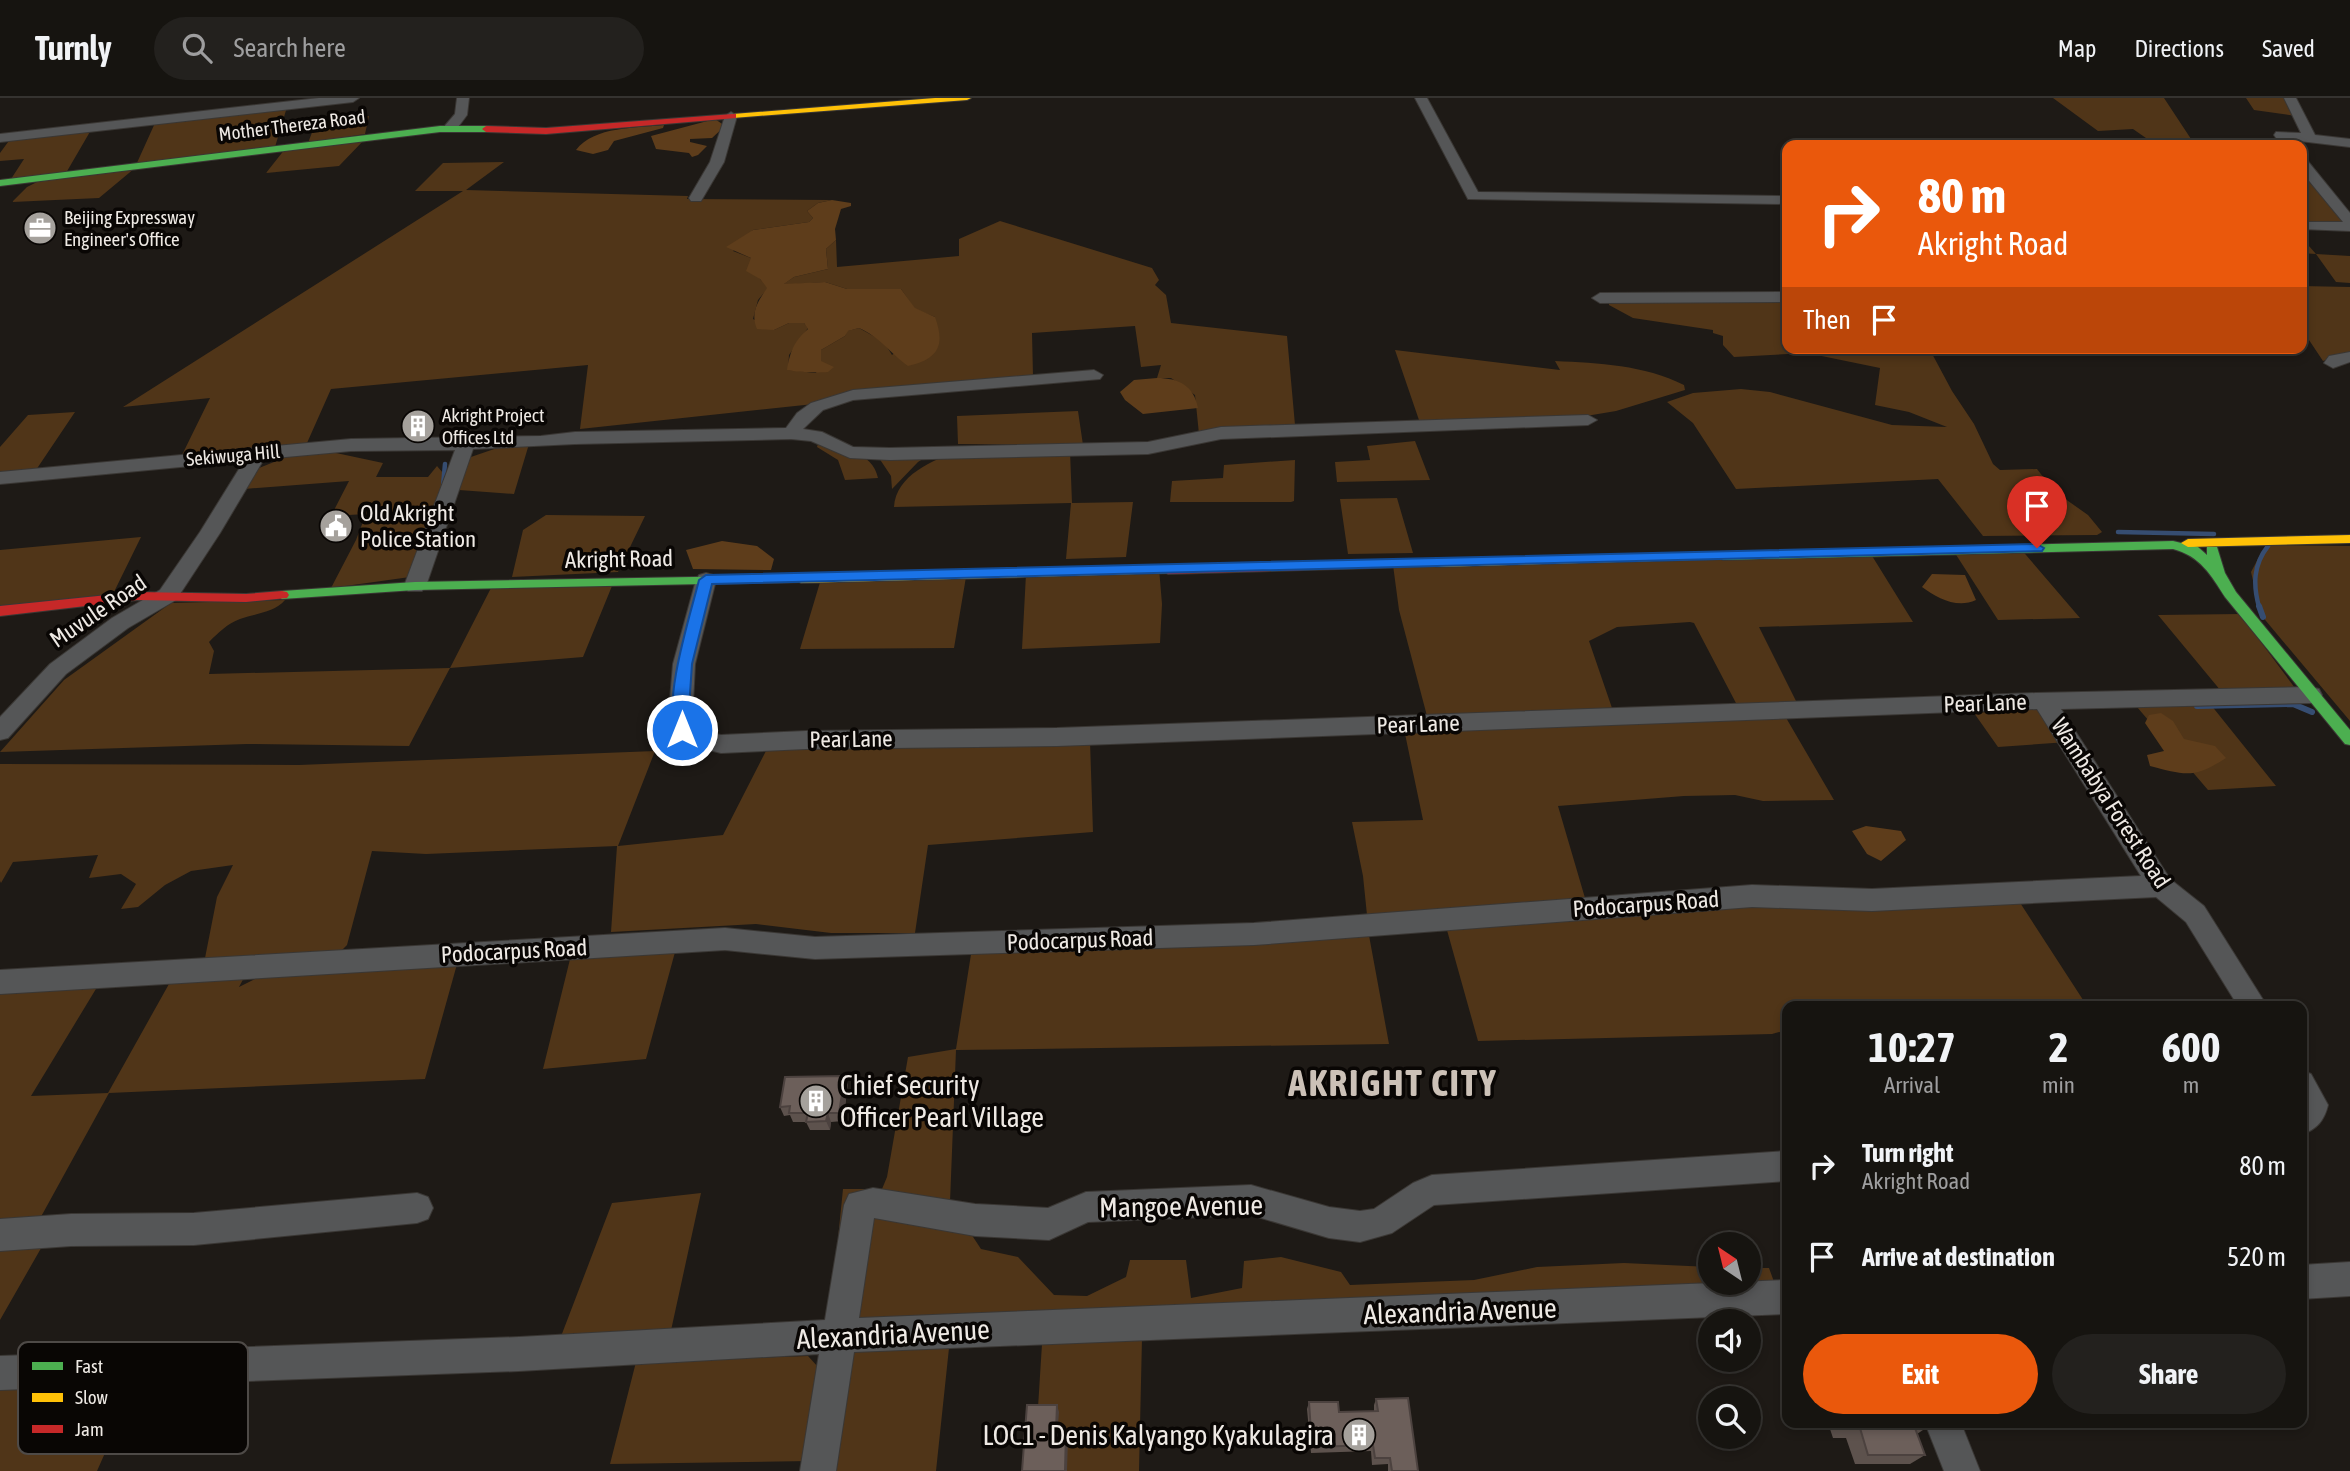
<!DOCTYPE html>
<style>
body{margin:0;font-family:"Asap Condensed",sans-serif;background:#23211e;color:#f1f3f6;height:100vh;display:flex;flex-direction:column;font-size:26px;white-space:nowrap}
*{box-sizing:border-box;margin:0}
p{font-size:23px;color:#9e9e9f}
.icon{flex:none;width:38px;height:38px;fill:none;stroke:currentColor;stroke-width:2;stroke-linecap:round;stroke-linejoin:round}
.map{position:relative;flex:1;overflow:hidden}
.sheet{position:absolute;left:1782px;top:903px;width:525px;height:427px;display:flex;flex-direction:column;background:#161410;border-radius:14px;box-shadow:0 4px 10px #0003,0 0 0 2px #353330}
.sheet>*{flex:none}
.hud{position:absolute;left:1782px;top:42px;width:525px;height:214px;border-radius:14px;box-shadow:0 4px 10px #0003,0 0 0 2px #353330;background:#ea580c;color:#fff;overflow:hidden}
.needle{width:46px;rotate:325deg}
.controls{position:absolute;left:1698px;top:1134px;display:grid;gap:14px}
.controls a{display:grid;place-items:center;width:63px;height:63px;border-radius:50%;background:#161410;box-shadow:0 4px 10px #0003,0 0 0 2px #353330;font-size:35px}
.pin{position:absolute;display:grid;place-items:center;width:60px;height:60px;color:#fff;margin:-72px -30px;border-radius:50% 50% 50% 0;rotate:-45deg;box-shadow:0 0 7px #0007}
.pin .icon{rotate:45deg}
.me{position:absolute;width:77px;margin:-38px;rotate:0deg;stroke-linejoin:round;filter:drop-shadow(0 0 5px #0008)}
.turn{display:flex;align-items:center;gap:24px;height:147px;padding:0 21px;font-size:32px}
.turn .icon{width:91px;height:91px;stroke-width:2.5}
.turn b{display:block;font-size:49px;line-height:60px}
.then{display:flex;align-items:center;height:66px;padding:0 21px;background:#0003;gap:14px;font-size:26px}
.eta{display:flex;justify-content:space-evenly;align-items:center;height:119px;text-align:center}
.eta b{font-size:42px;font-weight:700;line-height:49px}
.button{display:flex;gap:14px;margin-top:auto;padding:14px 21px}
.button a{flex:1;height:80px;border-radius:42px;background:#ea580c;color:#fff;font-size:28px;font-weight:700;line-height:80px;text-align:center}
.button a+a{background:#23211e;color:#f1f3f6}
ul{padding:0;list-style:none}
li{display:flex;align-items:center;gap:21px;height:91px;padding:0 21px}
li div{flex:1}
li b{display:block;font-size:26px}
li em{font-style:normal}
header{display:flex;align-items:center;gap:42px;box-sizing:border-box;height:98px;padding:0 35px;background:#161410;border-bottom:2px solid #353330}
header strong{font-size:33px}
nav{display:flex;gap:38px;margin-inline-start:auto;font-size:24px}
.search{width:490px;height:63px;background:#23211e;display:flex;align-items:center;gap:18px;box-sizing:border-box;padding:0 24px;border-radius:38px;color:#9e9e9f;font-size:26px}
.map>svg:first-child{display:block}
</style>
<header>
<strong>Turnly</strong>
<div class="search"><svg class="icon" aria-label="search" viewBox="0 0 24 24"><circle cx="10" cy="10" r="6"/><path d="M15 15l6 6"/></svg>Search here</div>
<nav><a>Map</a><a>Directions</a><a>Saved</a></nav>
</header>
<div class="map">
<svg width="2350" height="1373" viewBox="0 0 2350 1373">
<rect width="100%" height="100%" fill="#1e1a16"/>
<!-- green -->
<path fill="#503518" d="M2053 0H2164L2195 47H2156L2133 31 2098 33Z
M2246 0H2287L2296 18 2254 12Z
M287 9 275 49 136 67 155 25Z
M369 18 365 36 308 45 316 24Z
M91 32 66 75 11 81 24 61 0 63V55L11 40Z
M364 42 339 68 266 75 285 51Z
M504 64 466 92 688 98 687 101 832 102 818 105 807 113 813 120 809 124 753 132 733 153 751 160 760 181 768 190 758 202 753 221 774 232 789 225H804L808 230 789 257 788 272 816 275 821 263V252L845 238 847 233 859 230 884 244 892 257 935 219 915 211 901 191H847L825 184 782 187 794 179 828 171 826 151 836 142 837 169 959 158V141L1000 123 1152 170 1159 182 1155 187 1166 197 1171 225 1287 238 1295 327 1199 336 1195 297 1171 280H1157L1161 267 1141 269 1135 228 1032 235 1033 278 814 306 580 331 588 267 331 291 307 345 182 357 210 300 123 309 463 93H415L443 65Z
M135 70 99 100 12 104 27 89 37 84Z
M2301 74 2349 126 2301 128Z
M2301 139 2316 156 2350 158V185L2336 184 2316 156 2301 155Z
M2301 188 2350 189V257H2338L2323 263 2301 230Z
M1787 202V250H1929L1952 293 1974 326 1993 366 2000 372 2037 371 2054 393 2088 417 2102 434 2097 437 1983 438 1938 381 1736 391 1693 325 1667 304 1693 295 1741 291 1770 294 1892 327 1947 329 1909 314 1875 307 1880 270 1807 255 1734 259 1723 247V238L1713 235V232L1633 220 1609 207V204Z
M1395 252 1560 272 1555 263C1599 265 1644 267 1684 287L1685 292 1616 313 1586 318 1420 325Z
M1078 313 1083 347 958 346 957 318Z
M75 314 36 372 0 376V349L28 317Z
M819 342C842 350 873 354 878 380L845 382 838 362 817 349Z
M1415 343 1430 382 1337 384 1335 364 1370 362 1367 348Z
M529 346 514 396 459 392 468 360 500 349Z
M322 352 383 365 376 379H428L437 368 448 381 410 479 331 490 356 442 366 416 331 418 349 383 244 391 259 370 289 358Z
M937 352 918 364 892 391 891 378 877 357Z
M959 353H1070L1072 405 1133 404 1126 459 1066 461 1071 405 894 409C896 377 933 362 959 353Z
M1295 362 1294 403 1291 404H1170L1172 383 1223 380 1224 367Z
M1397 400 1413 455 1348 456 1340 401Z
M546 417 645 418 618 474 512 479 523 432Z
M141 439 113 496 0 510V452Z
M2268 447 2350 448V623L2261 517 2251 474 2261 455Z
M2020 450 2080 520 1998 522 1953 452Z
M1869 453 1913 524 1759 529 1798 607H1737L1694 525 1690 524 1617 529 1589 543 1612 610 1427 618 1399 512 1393 467Z
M1159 470 1162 506 1160 545 1022 551 1026 476Z
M966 479 954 550 800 551 821 481Z
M612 488 583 559 450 570 409 648 247 646 0 654 64 582 171 505 285 502C274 515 256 515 240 521 227 526 219 534 209 544L214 553 209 576 450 570 491 490Z
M2240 516 2295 590 2221 593 2158 517Z
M2211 607 2276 688 2208 692 2137 609Z
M2044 610 2068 644 1998 649 1974 615Z
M1785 618 1834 702 1763 703 1735 697 1684 698 1558 708 1585 800 1367 817 1363 778 1352 724 1423 722 1404 631C1531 625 1658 626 1785 618Z
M1090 643 1093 734 928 747 915 835H831L756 826 611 834 617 748 426 756 372 753 347 847 342 852 205 860 217 799 233 767 191 773 165 787 138 809 121 811 136 786 121 776 89 780 98 757 13 764 1 785 0 783V666L299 667 655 653 618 748 723 737 769 647Z
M2015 797 2087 908H1787V919L1783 920 1787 932 1772 936 1478 943 1445 825 1522 817Z
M1368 832 1389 946 956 952 950 1104 981 1151 1018 1159 1054 1197 1087 1198 1126 1179 1130 1162H1186L1191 1200 1242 1190 1244 1163 1281 1159 1341 1174 1350 1187 1474 1182 1537 1169 1624 1165 1710 1169V1185H1748V1170H1769L1777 1192 829 1229 843 1091H882L887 1079 908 959 956 951 972 850Z
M678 843 646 961 543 971 573 849Z
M459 859 425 981 109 995 37 1126 0 1128V890L102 881 31 998 108 995 174 877 247 874 239 889 271 873Z
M701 1095 670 1237 560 1241 612 1105Z
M48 1138 0 1222V1140Z
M1142 1240 1139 1373H1034L1042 1246Z
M949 1250 936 1373H827L852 1254Z
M808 1258 818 1269 810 1363 610 1366 636 1264Z
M140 1276 97 1373H0V1284Z"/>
<!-- forest -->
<path fill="#5e3d1b" d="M715 21 725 28 712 40 690 41V44L707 48 698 57 692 59 689 55 656 51 651 38Z
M664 27 663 30 614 43 608 52 593 56 576 52C594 28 637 30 664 27Z
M832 102 851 105V108L841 111 835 131 836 142 826 151 828 171 794 179 784 186 825 184 847 191H901L915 210 935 219C946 249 937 261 908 268 890 255 880 239 859 230L848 233 845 238 821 252V263L834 269 828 274C818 275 796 274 787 272 790 254 794 243 808 231L804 225H789L774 232 757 231C750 215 758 203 767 190L760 181 746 173 751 160 726 149 753 132 809 124 813 120 807 113 818 105Z
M1157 280C1179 280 1194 288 1198 310L1143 316 1125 302 1120 294 1134 282Z
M722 443 757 448 774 461 771 472 693 471 686 452Z
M1932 476 1965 477 1976 502C1957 511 1937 500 1922 489Z
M2161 615 2173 623 2184 641 2215 648 2226 660C2194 681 2185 677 2150 668L2147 657 2164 653 2145 625 2149 617Z
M1866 728 1901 733 1906 742 1881 763 1867 756 1852 733Z"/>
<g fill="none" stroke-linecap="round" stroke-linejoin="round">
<!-- stream-far1 -->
<path stroke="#364d71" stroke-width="4.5" d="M443 388 445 366
M2118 434 2214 436
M2259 509C2253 487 2253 467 2268 448"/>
<!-- stream -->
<path stroke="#364d71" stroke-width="6" d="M2259 508 2263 519
M2197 608 2293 606 2312 614"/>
<defs>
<path id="street" d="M319 0H359L353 4 0 44V36Z
M457 0H469L467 17 455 33H445L443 30 455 16Z
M1415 0H1427L1478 94 1787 98V106L1468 101Z
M2284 0H2296L2315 37 2350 41V49L2291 42 2295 47H2281L2274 37 2276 34 2301 35Z
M731 14 737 18 724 64 701 103H691L689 100 710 64 725 18Z
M2301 60 2306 61 2350 115V133L2301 131V125L2306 124H2343L2301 73Z
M1787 194V204L1600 205 1592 200 1600 195Z
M2350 254V264L2333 270 2324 265 2329 258Z
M1094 272 1103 277 1100 281 853 302 823 312 803 331 822 334 853 349 890 350 1148 344 1221 329 1588 317 1597 322 1588 327 1221 341 1148 356 890 362 850 360 811 343 791 341 575 346 473 351 426 488 422 493H408L404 488 455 352 351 353 264 361 220 435 176 502 128 530 66 576 8 640 0 642V619L50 566 112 520 160 492 200 434 244 363 0 386V374L351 341 541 338 575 334 786 330 797 315 811 305 853 292Z
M706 475 713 477 716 482 695 566 692 625 700 633 721 637 806 633 1057 630 2036 595 2311 589 2319 591 2322 597 2319 603 2311 605 2061 611 2170 781 2204 808 2267 908H2238L2186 824 2156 799 1872 813 1752 809 1254 847 815 861 725 852 0 896V872L725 830 815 839 1254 825 1752 787 1872 791 2141 778 2037 611 1057 648 806 651 721 655 685 646 674 638 668 625 673 566 696 482 699 477Z
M2301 972 2311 976 2328 1007C2324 1023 2317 1031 2301 1037Z
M1787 1053V1083L1434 1107 1392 1135 1360 1144 1329 1140 1251 1117 1088 1124 1049 1142 975 1138 874 1120 859 1220 1787 1182V1216L854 1254 836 1373H800L819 1256 519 1273 0 1292V1258L519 1239 825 1222 844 1107 849 1096 873 1090 975 1106 1048 1110 1086 1094 1251 1087 1329 1109 1360 1113 1374 1111 1413 1085 1432 1077Z
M417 1095 428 1099 433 1110 428 1121 417 1125 194 1147 71 1148 0 1153V1121L71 1116 194 1115Z
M2350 1164V1198L2301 1201V1167Z
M1925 1325H1961L1980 1373H1944Z"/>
<path id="fast" d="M440 28H486L490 31 486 34H440L0 88V82Z
M2173 443 2198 449 2207 457V449H2217L2225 475 2236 494 2350 632V647L2345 646 2225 499C2211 477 2200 458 2173 451L1723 462 1716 458 1723 454Z
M801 477 808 481 806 484 415 492 282 501 275 497 282 493 415 484Z"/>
<path id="slow" d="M935 0H971L967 2 733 20 729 18 733 16Z
M2350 437V445L2188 449 2181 445 2188 441Z
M1723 454 1728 455V461L1437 469 1430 465 1437 461Z
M1168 468 1175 472 1173 475 801 485 794 481 801 477Z"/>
<path id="jam" d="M733 16H736V20L546 36 486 34 482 31 486 28 546 30Z
M1437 461 1444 465 1442 468 1168 476 1161 472 1168 468Z
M282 493 287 494 289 497 287 500 246 504 137 502 0 518V508L137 494 246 496Z"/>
</defs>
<!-- street casing -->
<use href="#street" stroke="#3a3734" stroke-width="2"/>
<!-- fast casing -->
<use href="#fast" stroke="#3a3734" stroke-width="2"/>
<!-- slow casing -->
<use href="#slow" stroke="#3a3734" stroke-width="2"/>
<!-- jam casing -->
<use href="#jam" stroke="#3a3734" stroke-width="2"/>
<!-- street -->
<use href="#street" fill="#555657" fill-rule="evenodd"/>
<!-- fast -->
<use href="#fast" fill="#4caf50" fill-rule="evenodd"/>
<!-- slow -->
<use href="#slow" fill="#ffc107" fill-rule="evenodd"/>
<!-- jam -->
<use href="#jam" fill="#c62828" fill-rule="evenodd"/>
</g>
<!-- wall -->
<path fill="#5d524d" d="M848 987 843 1023 831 1024 830 1032H810L806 1024H793L790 1017 784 1018 780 1009Z
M1376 1301 1418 1373H1388V1366L1372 1367 1371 1353 1311 1355 1307 1311 1309 1304 1339 1314H1374V1307Z
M1828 1325H1924L1926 1330 1917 1336 1925 1357 1910 1366H1855L1846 1340H1833Z"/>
<!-- shaded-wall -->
<path fill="#4c423f" d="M845 978 848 987 843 1023 839 1015Z
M828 1015 831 1024 830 1032 826 1023Z
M1057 1307 1059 1314 1057 1340 1056 1333Z
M1066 1333 1068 1340 1067 1373H1065Z"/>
<!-- building -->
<path fill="#6c5f5a" stroke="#4c423f" stroke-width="2" d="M845 978 839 1015H828L826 1023 806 1024 808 1015H789L790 1008 780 1009 785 979Z
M1408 1300 1418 1373H1392L1390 1360H1375L1373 1347 1312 1349 1309 1304H1338L1339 1314 1378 1313 1376 1301Z
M1027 1307H1057L1056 1333H1066L1065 1373H1022Z
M1844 1325H1924L1926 1330H1915L1925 1357H1868L1860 1330 1846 1331Z"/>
<!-- route -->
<path fill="#1a73e8" stroke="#114b97" stroke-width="2" d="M2037 446 2044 450 2042 453 712 486 692 566 688 625 690 632 688 636H677C661 606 691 515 699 482L706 477Z"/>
<!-- icons -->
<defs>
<symbol id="office-disc" viewBox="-11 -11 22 22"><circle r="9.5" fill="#a5a19c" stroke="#090604"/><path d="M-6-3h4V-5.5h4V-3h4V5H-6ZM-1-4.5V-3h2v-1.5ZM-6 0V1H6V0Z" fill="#fff"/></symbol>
<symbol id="building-disc" viewBox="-11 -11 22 22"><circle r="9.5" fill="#a5a19c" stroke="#090604"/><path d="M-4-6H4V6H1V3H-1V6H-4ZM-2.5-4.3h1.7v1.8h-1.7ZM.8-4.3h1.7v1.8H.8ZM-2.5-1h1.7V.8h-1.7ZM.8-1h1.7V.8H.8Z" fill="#fff"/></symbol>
<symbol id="civic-disc" viewBox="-11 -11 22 22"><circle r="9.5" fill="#a5a19c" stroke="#090604"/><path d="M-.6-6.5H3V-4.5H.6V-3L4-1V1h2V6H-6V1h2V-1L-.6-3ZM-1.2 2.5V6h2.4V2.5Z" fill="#fff"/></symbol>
</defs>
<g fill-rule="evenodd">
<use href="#office-disc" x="21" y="111" width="38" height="38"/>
<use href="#building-disc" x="399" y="309" width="38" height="38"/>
<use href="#civic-disc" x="317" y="409" width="38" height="38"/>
<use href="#building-disc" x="797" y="984" width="38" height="38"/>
<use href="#building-disc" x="1340" y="1318" width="38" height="38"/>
</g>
<g text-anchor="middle" stroke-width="7" stroke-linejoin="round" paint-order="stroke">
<!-- far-street labels -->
<g font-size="19" fill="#eee9e4" stroke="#090604">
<text transform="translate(292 27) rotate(-7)" y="7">Mother Thereza Road</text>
<text transform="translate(233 357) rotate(-5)" y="7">Sekiwuga Hill</text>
</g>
<!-- far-poi labels -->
<g font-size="19" fill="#eee9e4" stroke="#090604" text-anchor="start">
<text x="64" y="126">Beijing Expressway<tspan x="64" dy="22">Engineer's Office</tspan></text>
<text x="442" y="324">Akright Project<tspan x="442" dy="22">Offices Ltd</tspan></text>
</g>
<!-- poi labels -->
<g font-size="23" fill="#eee9e4" stroke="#090604" text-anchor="start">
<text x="360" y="423">Old Akright<tspan x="360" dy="26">Police Station</tspan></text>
</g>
<!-- street labels -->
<g font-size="23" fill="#eee9e4" stroke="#090604">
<text transform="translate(619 461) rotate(-1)" y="8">Akright Road</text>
<text transform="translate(98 513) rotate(-34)" y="8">Muvule Road</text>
<text transform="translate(1985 605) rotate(-2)" y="8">Pear Lane</text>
<text transform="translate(1418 626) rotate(-2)" y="8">Pear Lane</text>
<text transform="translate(851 641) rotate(-1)" y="8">Pear Lane</text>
<text transform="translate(2111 705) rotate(57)" y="8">Wambabya Forest Road</text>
<text transform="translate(1646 806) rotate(-4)" y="8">Podocarpus Road</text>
<text transform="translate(1080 842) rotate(-2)" y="8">Podocarpus Road</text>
<text transform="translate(514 853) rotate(-3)" y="8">Podocarpus Road</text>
</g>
<!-- near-poi labels -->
<g font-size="28" fill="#eee9e4" stroke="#090604" text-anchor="start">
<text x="840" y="997">Chief Security<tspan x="840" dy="32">Officer Pearl Village</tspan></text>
<text x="1334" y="1347" text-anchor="end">LOC1 - Denis Kalyango Kyakulagira</text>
</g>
<!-- near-street labels -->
<g font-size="28" fill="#eee9e4" stroke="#090604">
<text transform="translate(1181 1108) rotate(-1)" y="10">Mangoe Avenue</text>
<text transform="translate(1460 1213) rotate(-2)" y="10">Alexandria Avenue</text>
<text transform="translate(893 1236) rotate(-3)" y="10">Alexandria Avenue</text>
</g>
<!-- near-district labels -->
<g font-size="37" font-weight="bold" letter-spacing="2" fill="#ccc1b7" stroke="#090604">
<text x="1393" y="998">AKRIGHT CITY</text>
</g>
</g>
<!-- legend -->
<rect x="18" y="1244" width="230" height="112" rx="10" fill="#090604" stroke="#4e4a47" stroke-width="2"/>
<rect x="32" y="1264" width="31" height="8" fill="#4caf50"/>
<rect x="32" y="1295" width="31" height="9" fill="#ffc107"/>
<rect x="32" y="1327" width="31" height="8" fill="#c62828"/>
<g font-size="19" fill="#eee9e4">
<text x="75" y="1275">Fast</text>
<text x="75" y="1306">Slow</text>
<text x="75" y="1338">Jam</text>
</g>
</svg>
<div class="controls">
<a><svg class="needle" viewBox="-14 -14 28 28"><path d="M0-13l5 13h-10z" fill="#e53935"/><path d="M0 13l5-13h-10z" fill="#9e9e9f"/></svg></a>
<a><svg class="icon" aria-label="sound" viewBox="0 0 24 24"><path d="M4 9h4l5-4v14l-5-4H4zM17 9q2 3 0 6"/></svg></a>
<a><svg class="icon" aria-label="search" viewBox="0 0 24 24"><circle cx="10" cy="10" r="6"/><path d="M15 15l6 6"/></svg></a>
</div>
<div class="pin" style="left:2037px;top:450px;background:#d93025"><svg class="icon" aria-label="arrive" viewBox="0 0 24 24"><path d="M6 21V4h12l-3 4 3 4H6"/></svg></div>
<svg class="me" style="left:682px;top:632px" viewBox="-20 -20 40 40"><circle r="17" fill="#1a73e8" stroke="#fff" stroke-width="3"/><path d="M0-11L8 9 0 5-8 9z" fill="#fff"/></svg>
<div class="hud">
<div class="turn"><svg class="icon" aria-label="right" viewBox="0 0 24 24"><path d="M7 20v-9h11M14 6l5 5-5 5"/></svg><div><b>80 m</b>Akright Road</div></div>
<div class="then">Then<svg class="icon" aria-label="arrive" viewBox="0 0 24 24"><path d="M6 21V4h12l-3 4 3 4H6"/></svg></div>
</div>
<section class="sheet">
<div class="eta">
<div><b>10:27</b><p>Arrival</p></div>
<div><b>2</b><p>min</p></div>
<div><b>600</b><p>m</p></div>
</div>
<ul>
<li><svg class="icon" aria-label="right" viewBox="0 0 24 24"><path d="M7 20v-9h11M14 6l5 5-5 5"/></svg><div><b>Turn right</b><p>Akright Road</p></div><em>80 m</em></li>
<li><svg class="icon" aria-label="arrive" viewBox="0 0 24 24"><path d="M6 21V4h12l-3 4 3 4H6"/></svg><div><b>Arrive at destination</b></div><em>520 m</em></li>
</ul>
<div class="button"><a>Exit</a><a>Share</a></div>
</section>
</div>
